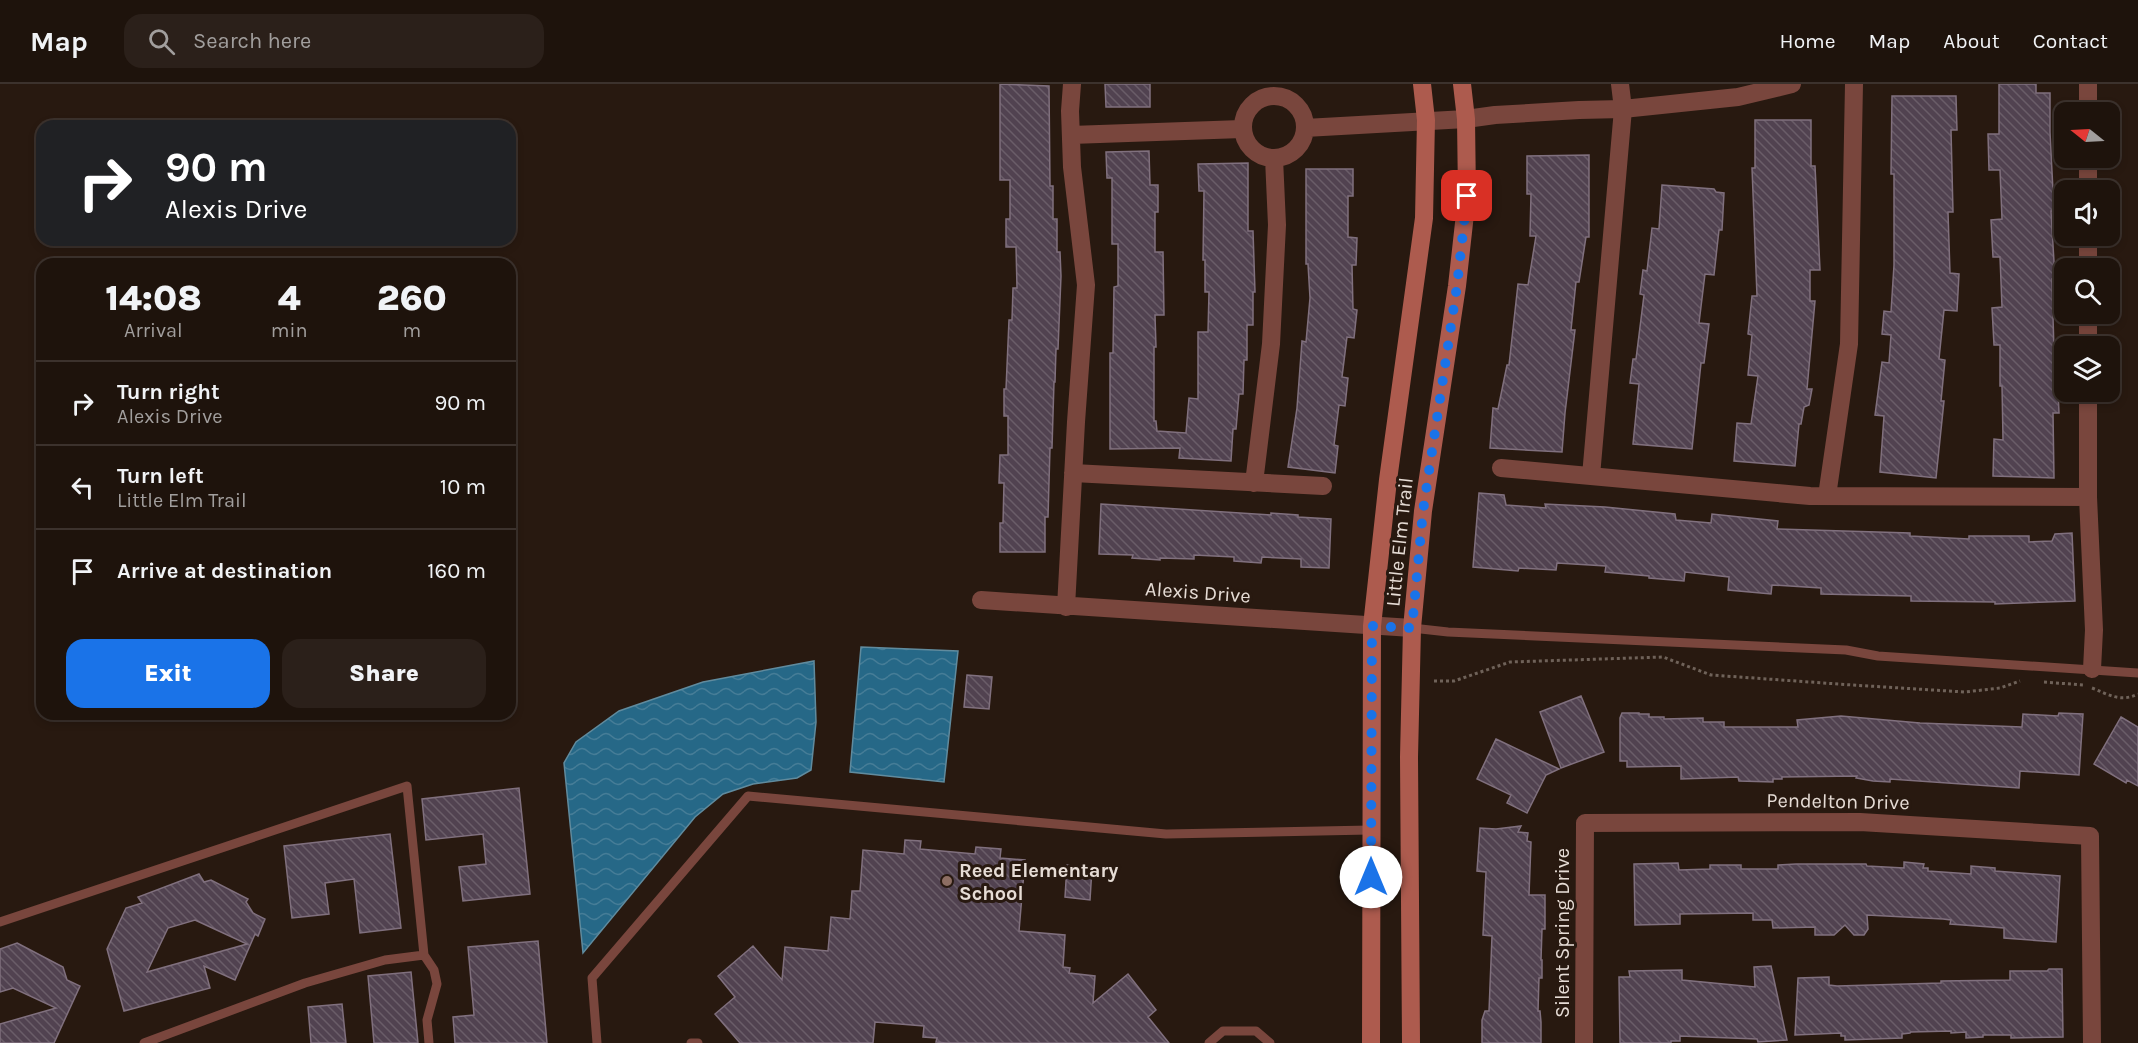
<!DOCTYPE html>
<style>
body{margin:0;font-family:Karla,sans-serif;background:#2b201a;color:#f1f3f6;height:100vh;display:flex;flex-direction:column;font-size:22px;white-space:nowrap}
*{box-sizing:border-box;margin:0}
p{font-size:20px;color:#a19e9d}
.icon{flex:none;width:33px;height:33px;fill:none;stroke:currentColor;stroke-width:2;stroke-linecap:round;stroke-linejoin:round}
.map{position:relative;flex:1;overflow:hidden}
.side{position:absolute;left:36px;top:174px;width:480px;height:462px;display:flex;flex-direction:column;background:#1e130c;border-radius:18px;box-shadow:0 3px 9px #0003,0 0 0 2px #3c322d}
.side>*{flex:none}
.hud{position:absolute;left:36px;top:36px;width:480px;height:126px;border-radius:18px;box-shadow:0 3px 9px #0003,0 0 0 2px #3c322d;background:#202124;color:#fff;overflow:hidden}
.needle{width:39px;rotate:288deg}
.tools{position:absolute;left:2054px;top:18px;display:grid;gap:12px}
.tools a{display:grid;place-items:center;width:66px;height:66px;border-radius:12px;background:#1e130c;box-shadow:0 3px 9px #0003,0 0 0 2px #3c322d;font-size:30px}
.pin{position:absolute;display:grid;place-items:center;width:51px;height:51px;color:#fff;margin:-26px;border-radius:12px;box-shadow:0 3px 9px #0006}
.me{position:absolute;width:66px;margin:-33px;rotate:0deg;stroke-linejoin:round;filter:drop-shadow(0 0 4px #0008)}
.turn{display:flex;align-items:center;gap:21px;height:126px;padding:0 30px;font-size:27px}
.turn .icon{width:78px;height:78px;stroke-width:2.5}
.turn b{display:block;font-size:42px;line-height:51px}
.eta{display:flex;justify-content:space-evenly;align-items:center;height:102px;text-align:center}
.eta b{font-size:36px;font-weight:800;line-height:42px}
.button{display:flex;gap:12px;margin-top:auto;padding:12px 30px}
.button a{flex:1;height:69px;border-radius:18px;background:#1a73e8;color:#fff;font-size:24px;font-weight:800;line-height:69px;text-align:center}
.button a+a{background:#2b201a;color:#f1f3f6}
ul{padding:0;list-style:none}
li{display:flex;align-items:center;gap:18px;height:84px;padding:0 30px;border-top:2px solid #3c322d}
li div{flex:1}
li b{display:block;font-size:22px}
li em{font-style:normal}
header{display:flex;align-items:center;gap:36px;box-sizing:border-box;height:84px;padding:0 30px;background:#1e130c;border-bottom:2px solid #3c322d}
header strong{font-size:28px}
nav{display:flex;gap:33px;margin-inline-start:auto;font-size:21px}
.search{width:420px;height:54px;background:#2b201a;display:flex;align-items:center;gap:15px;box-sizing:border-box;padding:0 21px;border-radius:18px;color:#a19e9d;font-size:22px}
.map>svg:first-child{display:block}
</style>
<header>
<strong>Map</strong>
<div class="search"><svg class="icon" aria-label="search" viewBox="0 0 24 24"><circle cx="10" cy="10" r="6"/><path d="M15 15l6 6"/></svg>Search here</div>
<nav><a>Home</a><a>Map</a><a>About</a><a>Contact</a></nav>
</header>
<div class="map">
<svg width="2138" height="959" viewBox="0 0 2138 959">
<defs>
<pattern id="water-waves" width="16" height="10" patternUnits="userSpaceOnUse" patternTransform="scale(1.5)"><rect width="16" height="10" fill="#266887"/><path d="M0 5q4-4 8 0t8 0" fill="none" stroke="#467d97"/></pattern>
<pattern id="building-back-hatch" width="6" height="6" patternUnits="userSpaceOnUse" patternTransform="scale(1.5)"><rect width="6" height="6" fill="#514250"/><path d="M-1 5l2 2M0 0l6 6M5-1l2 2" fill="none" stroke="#6a5d68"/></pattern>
</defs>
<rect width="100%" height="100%" fill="#281910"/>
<!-- water -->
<path fill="url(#water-waves)" stroke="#608b9e" stroke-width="1.5" d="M861 563 958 567 944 698 850 688Z
M814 577 816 638 811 686 797 694 753 700 723 710 695 733 583 869 564 679 576 658 619 627 703 598Z"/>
<!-- building -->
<path fill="url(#building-back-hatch)" stroke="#80707e" stroke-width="1.5" fill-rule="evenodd" d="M1000 0 1049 2 1050 102H1053V135H1057V168H1060L1061 192 1058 265H1056L1055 298H1054L1052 364H1050L1048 433H1045V468H1000V439H1003L1004 399H999L1000 371H1008V332H1004V305H1006L1009 236H1012L1013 204H1017L1016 163H1006V135H1010V96H1000Z
M1105 0H1150V23H1106Z
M1999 0H2036V9H2050V48L2054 127H2051L2055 195H2052L2055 305H2058L2059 329H2053L2054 394 1993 392 1994 355 2003 356 2002 302H2000V261H1994L1992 224 2002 223 2000 173H1993L1991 136 2002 135 2000 86H1989L1988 50H1999Z
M1892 12H1956L1957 46H1951L1953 128H1948L1950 189 1959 190 1957 227 1944 226 1939 275 1945 276 1941 317H1944L1936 394 1880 388 1884 332 1875 331 1882 278 1889 279 1891 251 1882 250 1884 227 1891 228 1894 181V90H1891Z
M1755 36H1811V82H1815L1820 186H1810V217H1815L1807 305H1812L1809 321 1804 323 1801 340H1799L1795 382 1734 377 1737 339 1751 340 1758 292 1748 291 1752 251 1748 250 1752 212H1757L1752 84H1755Z
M1149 67 1150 101H1158V128H1155V168H1163L1164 231H1155L1156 263H1154V337H1156L1157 347 1186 349 1189 314 1198 315V248H1208L1209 208H1205V176H1203L1204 107H1199L1198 80 1248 79V147H1253L1255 208H1253V241H1247V276H1244L1243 310H1239L1236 345H1233L1231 377 1179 374 1180 364 1110 365V269H1113L1114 203 1118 202V160H1112V94H1107L1106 68Z
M1589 71V153H1586L1579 198H1576L1571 246H1575L1565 329 1562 368 1490 364 1493 324 1498 325 1507 281H1509L1518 200 1528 201 1536 152H1530L1531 110H1527V72Z
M1306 85H1353V112H1348V153L1357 154 1356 181H1352L1353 225 1357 226 1354 254 1347 253 1342 293 1348 294 1345 322 1339 321 1334 361 1338 362 1335 389 1288 383 1297 324 1302 257 1306 258 1310 214 1308 180H1306Z
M1662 101 1714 105 1716 108 1724 109 1722 146H1719L1714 191 1705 190 1699 239 1709 240 1704 279H1701L1692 365 1633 360 1639 300 1630 299 1633 275H1636L1644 211 1640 210 1643 186 1647 187 1652 144 1659 145Z
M1479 409 1504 411 1506 421 1546 424 1545 420 1605 423 1675 430 1676 436 1711 439 1712 430 1778 437 1777 445 1910 449V452L1969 455V452H2029V458L2052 457 2055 450 2072 449 2075 517 1995 520V518L1911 517V512L1821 510V504L1772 501 1771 510 1728 506 1729 493 1685 488 1684 497 1649 494V492L1605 488 1606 482 1557 479 1556 486 1519 484 1518 487 1473 483Z
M1101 420 1271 431V429L1298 431V433L1331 435 1329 484 1301 483V475L1262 473 1261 479 1234 477V473L1194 471V475L1160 474V476L1132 474 1133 471 1099 470Z
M967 591 992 593 989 625 964 623Z
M1581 612 1604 668 1561 684 1540 628Z
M1622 629H1639V630H1649V633H1664V635L1703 634V638H1724V643H1798L1797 636 1841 632 1920 639 2022 643 2023 630 2058 632 2059 629 2083 630 2079 691 2020 687 2019 704 1890 695V698L1873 697 1856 694 1857 692 1782 693V695H1773V698L1739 697 1738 693 1681 695V682L1627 683V677H1620V634Z
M2121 633 2138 643V702L2127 696 2126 699 2094 680Z
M1496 655 1559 685 1546 691 1527 729 1507 719 1511 711 1477 695Z
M519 704 530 810 463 817 459 783 486 780 483 750 426 756 422 715Z
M1521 742 1518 748 1528 749 1527 757 1531 758 1529 811H1545V845H1542L1541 876H1542V894H1539L1538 927H1540L1541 938V959H1482V936L1485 927H1489L1492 852 1483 851 1486 788 1477 787 1480 744 1496 745Z
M390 750 401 844 360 849 354 795 325 799 329 830 292 834 284 762Z
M905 756 921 757 920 765 975 770 976 763 1001 765 1000 774 1025 776 1019 847 1065 851 1063 883 1070 884 1069 889 1095 892 1093 919 1128 890 1156 926 1148 933 1169 959H946L936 958 937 954 923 953 924 942 875 938 873 959H740L715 930 735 913 718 892 753 862 782 896 785 863 828 867 831 833 850 835 852 807H860L863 766 904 770Z
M1904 778 1924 780 1923 784H1928V787L1971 790V782L1995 784V787L2060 792 2056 858 2004 854V844L1950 840 1951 836 1943 835 1867 831 1868 845 1864 851H1854L1845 841 1834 851H1815V843L1773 844 1772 836H1753V829L1680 830V840L1635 841 1634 780 1678 779 1679 786 1710 785V781H1741V785H1778V781L1796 780H1866L1867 782 1904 784Z
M1067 781 1092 784 1090 816 1065 813Z
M199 790 204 798 211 796 248 815 246 818 253 829 265 835 258 852 255 850 235 896 204 882 210 904 124 927 107 865 126 824 142 819 138 813ZM195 836 247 860 147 888 168 844Z
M538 857 547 959H455L453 933 474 931 468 863Z
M17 859 63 883 67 896 80 902 54 959H0V940L56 924 13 904 0 908V865Z
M1771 882 1787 956 1758 958 1757 955 1680 952V957H1671V959H1620L1619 893H1630L1629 887 1682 886V896L1755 903 1754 883Z
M2049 885H2062L2063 953 2011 954V951H1983V953L1966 954V948L1951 949V947L1911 948 1910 949 1902 950V954L1845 956V952H1841V949L1795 951 1798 894 1829 893V901L1837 902 1941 899V897L2010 896V887H2047Z
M411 888 418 959H374L368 892Z
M342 920 346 959H311L308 923Z"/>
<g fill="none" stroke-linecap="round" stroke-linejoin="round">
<!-- path -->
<path stroke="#6f6259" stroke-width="3" stroke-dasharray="3 3" stroke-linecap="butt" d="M1434 597H1454L1510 578 1663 573 1711 591 1852 601 1965 608 2000 604 2020 597
M2044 598 2083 601
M2092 604C2108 610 2120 619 2138 610"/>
<!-- lane -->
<path stroke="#79463d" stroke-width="9" d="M1412 544 1448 548 1846 566 1878 572 2138 589
M0 838 407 702 424 871 434 886 437 900 427 936 429 959
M144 959 305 899 385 876 424 871
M597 959 592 894 748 712 1166 750 1370 746
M691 959H698
M1209 959 1223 947H1256L1270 959"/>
<!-- street -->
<path stroke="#79463d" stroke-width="18" d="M2088 0V28
M1243 43a31 31 0 1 1 62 0a31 31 0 1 1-62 0Z
M1305 44 1466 35 1495 31 1579 26 1623 25 1738 13 1792 0
M1071 51 1242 45
M2088 74V106
M2088 152V184
M2088 230V262
M2088 308V413L2094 546 2092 585
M1501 384 1810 412 2088 413
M1073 389 1323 402
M1591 392 1623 25 1620 0
M1254 399 1271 260 1277 141 1274 74
M1827 412 1849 260 1854 0
M981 516 1412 544
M1066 523 1076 338 1086 201 1072 83 1070 27 1072 0
M1584 959 1585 739 1860 738 2090 752 2092 959"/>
<!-- secondary -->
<path stroke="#ad5b4e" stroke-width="18" d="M1371 959 1372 542 1388 396 1424 134 1426 36 1422 0
M1411 959 1409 673 1412 544 1423 427 1457 202 1467 112 1466 35 1462 0"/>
</g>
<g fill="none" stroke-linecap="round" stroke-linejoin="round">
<!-- route -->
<path stroke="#1a73e8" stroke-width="10" stroke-dasharray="0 18" d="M1371 793 1372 542 1412 544 1423 427 1457 202 1467 112"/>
</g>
<!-- markers -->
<circle fill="#8d6e63" stroke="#281910" stroke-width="2" cx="947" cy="797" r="6"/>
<g text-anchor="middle" stroke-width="6" stroke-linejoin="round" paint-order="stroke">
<!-- street labels -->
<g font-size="20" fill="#e6dcd5" stroke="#281910">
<text transform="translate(1399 458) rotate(-84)" y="7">Little Elm Trail</text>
<text transform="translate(1198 508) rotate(4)" y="7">Alexis Drive</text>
<text transform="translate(1838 717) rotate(1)" y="7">Pendelton Drive</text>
<text transform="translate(1562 849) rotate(-90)" y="7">Silent Spring Drive</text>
</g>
<!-- poi labels -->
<g font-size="20" font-weight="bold" fill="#e6dcd5" stroke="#281910" text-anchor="start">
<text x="959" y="793">Reed Elementary<tspan x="959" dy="23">School</tspan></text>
</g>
</g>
</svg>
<div class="tools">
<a><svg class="needle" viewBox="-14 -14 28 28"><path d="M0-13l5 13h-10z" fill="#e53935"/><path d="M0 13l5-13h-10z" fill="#a19e9d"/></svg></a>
<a><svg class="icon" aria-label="sound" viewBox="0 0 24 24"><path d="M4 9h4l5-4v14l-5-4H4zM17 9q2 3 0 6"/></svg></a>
<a><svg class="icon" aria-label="search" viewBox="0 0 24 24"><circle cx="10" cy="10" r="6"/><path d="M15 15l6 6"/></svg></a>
<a><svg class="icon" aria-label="layers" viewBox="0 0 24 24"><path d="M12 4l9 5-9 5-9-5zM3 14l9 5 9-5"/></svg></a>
</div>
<div class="pin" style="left:1467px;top:112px;background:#d93025"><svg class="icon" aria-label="arrive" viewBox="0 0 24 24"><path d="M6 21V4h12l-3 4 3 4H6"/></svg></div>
<svg class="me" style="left:1371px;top:793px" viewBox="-20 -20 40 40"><circle r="19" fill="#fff"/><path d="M0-13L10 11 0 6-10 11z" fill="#1a73e8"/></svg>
<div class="hud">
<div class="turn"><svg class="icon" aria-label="right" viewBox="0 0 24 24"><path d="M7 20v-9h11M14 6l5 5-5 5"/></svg><div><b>90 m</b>Alexis Drive</div></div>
</div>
<section class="side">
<div class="eta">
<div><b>14:08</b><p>Arrival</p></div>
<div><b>4</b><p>min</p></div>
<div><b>260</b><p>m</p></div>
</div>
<ul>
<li><svg class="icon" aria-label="right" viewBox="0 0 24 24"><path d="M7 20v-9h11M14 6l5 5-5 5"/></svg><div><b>Turn right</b><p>Alexis Drive</p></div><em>90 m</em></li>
<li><svg class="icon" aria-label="left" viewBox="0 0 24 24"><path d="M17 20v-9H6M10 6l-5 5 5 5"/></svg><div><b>Turn left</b><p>Little Elm Trail</p></div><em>10 m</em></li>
<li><svg class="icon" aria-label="arrive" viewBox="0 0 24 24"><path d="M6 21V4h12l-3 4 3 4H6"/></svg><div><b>Arrive at destination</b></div><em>160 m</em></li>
</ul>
<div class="button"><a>Exit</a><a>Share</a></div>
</section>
</div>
